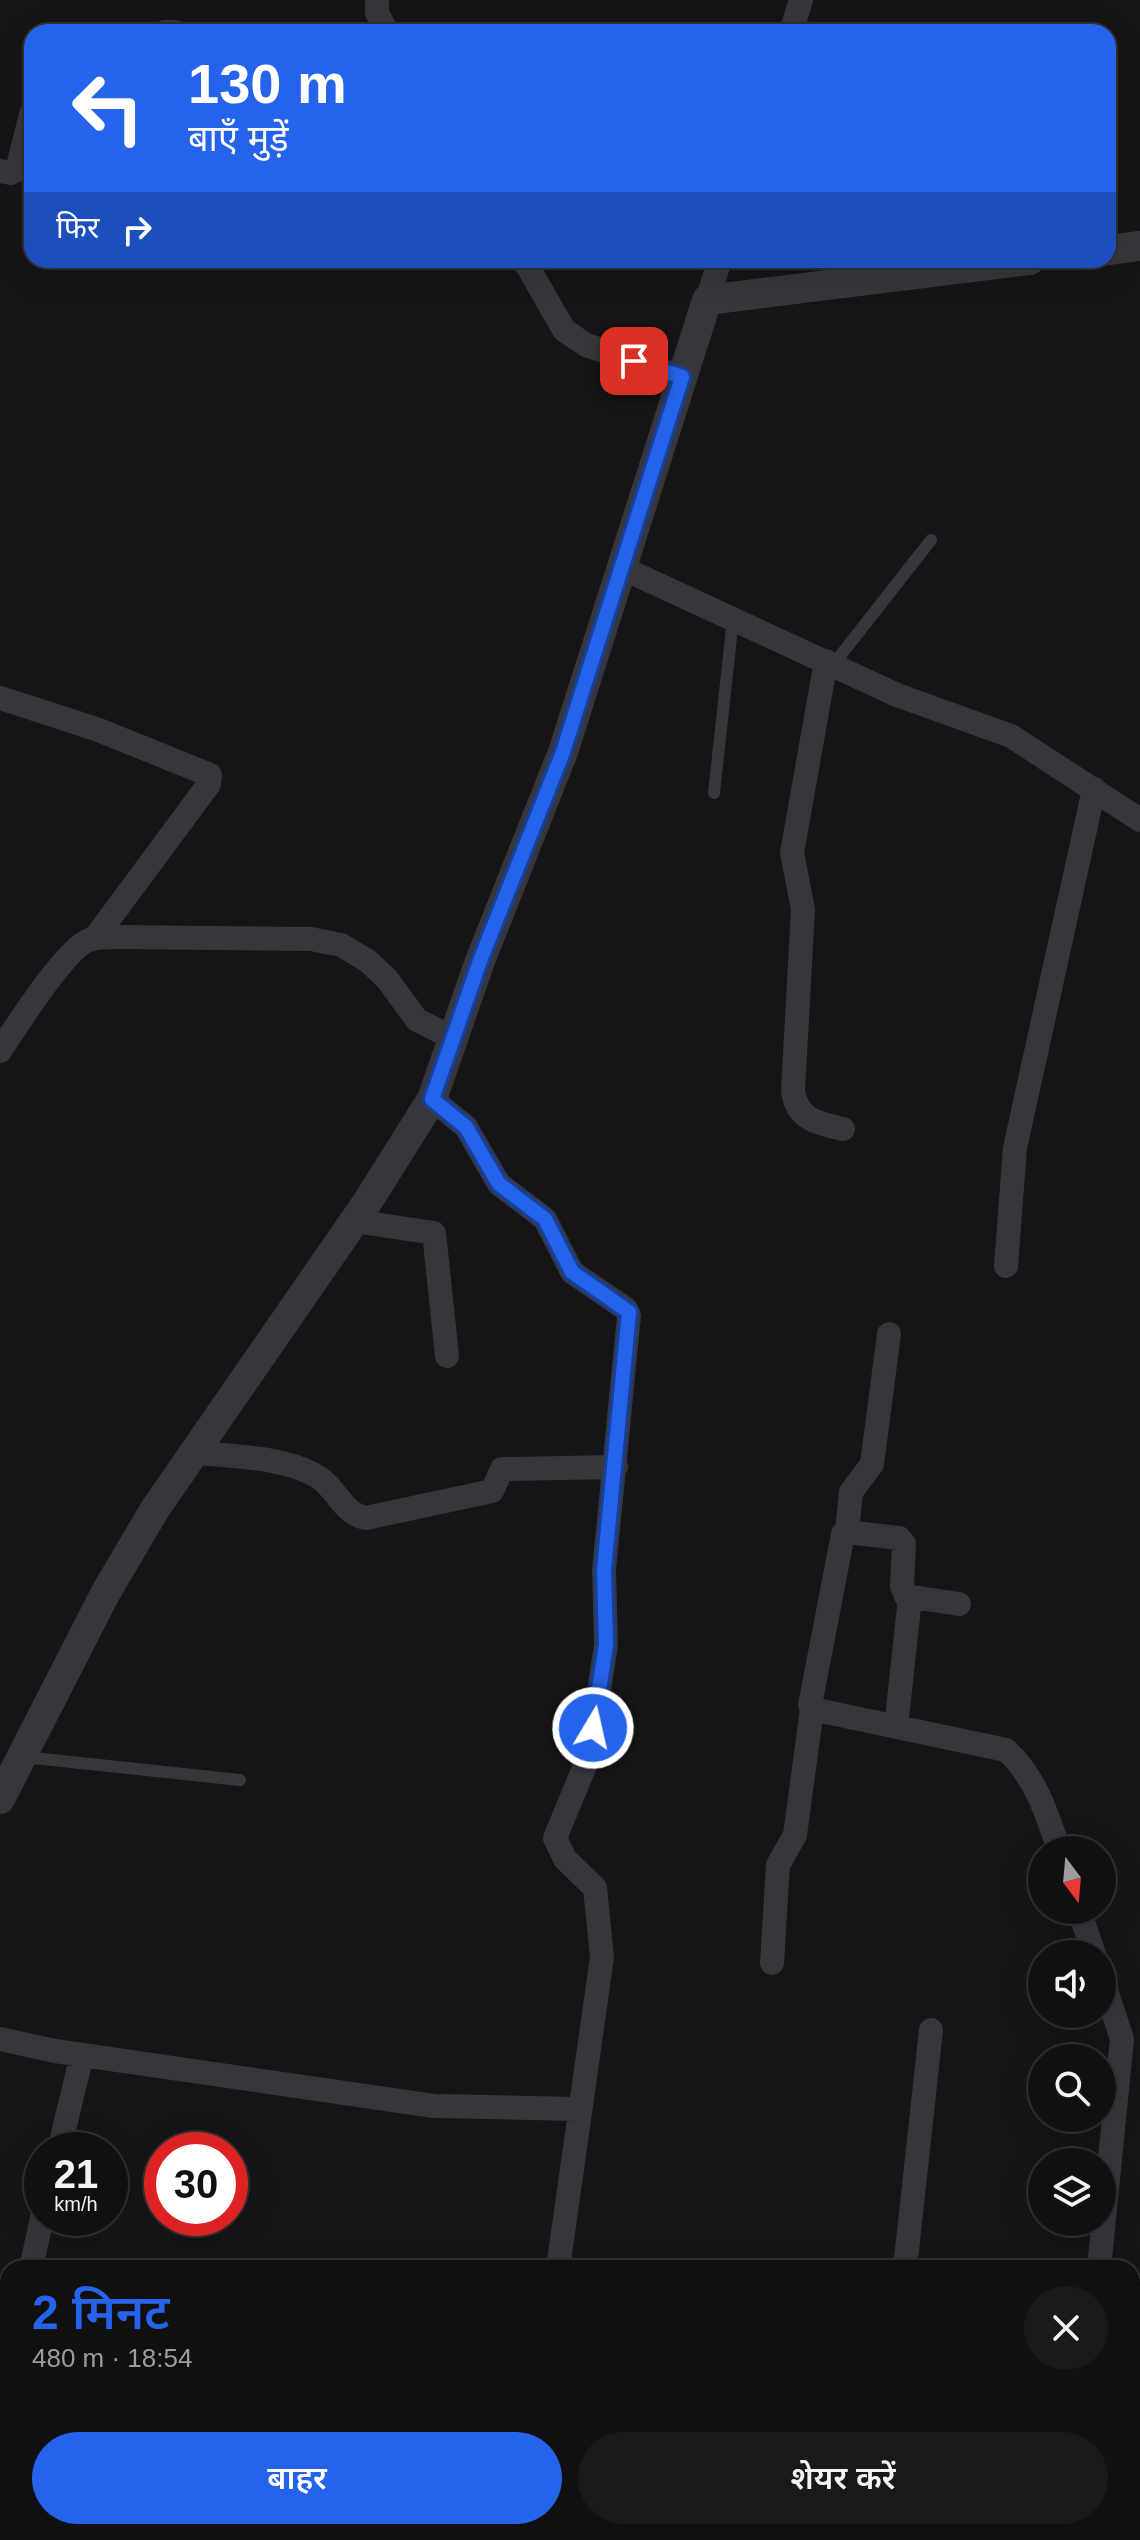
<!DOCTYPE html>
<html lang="hi">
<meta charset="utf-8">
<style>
body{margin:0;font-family:Helvetica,"Noto Sans Devanagari",sans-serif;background:#19191a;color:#f1f3f6;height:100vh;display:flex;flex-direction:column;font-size:30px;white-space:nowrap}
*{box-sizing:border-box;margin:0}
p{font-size:26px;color:#9c9d9f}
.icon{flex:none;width:44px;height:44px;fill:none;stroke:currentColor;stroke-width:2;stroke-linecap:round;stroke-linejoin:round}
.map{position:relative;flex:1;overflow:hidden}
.side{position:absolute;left:0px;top:2260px;width:1140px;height:280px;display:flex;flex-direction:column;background:#101011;border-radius:24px 24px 0 0;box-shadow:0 8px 32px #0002,0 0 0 2px #303031}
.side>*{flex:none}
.hud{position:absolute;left:24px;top:24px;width:1092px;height:244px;border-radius:24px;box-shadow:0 8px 32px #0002,0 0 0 2px #303031;background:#2563eb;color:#fff;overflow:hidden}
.needle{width:52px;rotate:164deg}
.tools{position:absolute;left:1028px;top:1836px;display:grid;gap:16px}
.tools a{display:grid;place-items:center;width:88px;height:88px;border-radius:50%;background:#101011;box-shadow:0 8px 32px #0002,0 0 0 2px #303031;font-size:40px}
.speed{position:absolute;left:24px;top:2132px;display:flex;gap:16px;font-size:40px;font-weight:700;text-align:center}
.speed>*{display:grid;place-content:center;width:104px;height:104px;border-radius:50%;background:#101011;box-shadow:0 8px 32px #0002,0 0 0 2px #303031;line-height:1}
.speed small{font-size:20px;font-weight:400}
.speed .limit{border:12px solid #d22;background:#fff;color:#111}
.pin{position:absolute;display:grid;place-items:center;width:68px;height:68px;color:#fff;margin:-34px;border-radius:16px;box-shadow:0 4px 12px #0006}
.me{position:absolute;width:88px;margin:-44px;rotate:9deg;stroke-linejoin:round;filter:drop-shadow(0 0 6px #0008)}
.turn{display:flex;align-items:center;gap:28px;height:168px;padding:0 32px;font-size:36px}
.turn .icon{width:104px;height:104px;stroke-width:2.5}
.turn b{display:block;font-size:56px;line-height:68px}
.then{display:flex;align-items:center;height:76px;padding:0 32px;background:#0003;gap:16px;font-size:30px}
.round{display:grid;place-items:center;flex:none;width:84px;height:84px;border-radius:42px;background:#19191a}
.head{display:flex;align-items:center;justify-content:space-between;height:136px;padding:0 32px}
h1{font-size:48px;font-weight:600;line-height:60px;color:#2563eb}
.primary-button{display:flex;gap:16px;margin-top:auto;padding:16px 32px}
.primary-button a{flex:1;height:92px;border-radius:48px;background:#2563eb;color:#fff;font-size:32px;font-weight:600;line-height:92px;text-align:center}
.primary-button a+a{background:#19191a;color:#f1f3f6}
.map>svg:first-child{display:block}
</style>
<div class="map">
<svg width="1140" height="2540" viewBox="0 0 1140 2540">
<rect width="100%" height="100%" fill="#151517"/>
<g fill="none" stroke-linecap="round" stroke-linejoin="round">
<!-- service -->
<path stroke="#36363d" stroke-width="12" d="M833 665 931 540
M714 793 733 619
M24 1757 240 1780
M787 2540V2532"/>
<!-- minor -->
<path stroke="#36363d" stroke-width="24" d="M377 0V13L387 32
M165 32H175
M791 32 801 0
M0 171 11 173 17 170 32 111
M524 260 564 330 586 345 682 377
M707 300 720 260
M622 568 897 695 1011 736 1140 820
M826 661 792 853 803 909 793 1091C797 1120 818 1123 843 1129
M0 698 96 729 210 775 209 784 95 938
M0 1051C15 1028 66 948 89 940 100 936 114 937 126 937L311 939 341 945 368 961 387 979 417 1020 453 1038
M432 1099 466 1127 499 1184 545 1219 572 1272 626 1309 629 1316 604 1570 606 1645 589 1756 555 1838 565 1859 595 1888 602 1957 558 2268
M354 1221 434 1233 447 1356
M1006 1266 1015 1148 1094 789
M193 1452C231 1457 280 1456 315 1475 336 1486 342 1514 366 1518L492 1491 502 1469 616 1467
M847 1532 851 1492 872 1464 889 1334
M959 1604 906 1596 902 1586 904 1544 899 1538 847 1532 843 1534 810 1705 812 1709 1006 1750C1035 1776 1047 1814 1059 1850
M896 1727 910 1598
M1079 1910 1094 1954
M772 1963 778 1865 795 1835 812 1709
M0 2039 55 2051 434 2106 578 2109
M59 2150 82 2055
M31 2268 42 2218
M905 2268 931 2030
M1099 2268 1122 2039 1102 1978
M0 2408 8 2372
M1132 2459 1140 2460
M407 2540 409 2532
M576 2540V2532
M923 2540 924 2532
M1082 2540 1083 2532"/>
<!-- tertiary -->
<path stroke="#36363d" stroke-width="30" d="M1108 250 1140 246
M0 1799 106 1592 155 1509 368 1201 432 1099 480 961 563 752 707 300 1030 260"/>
</g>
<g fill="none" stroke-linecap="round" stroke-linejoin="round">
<defs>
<path id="route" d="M593 1728 606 1645 604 1570 629 1312 572 1272 545 1219 499 1184 466 1127 432 1099 480 961 563 752 682 377 634 361"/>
</defs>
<!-- route casing -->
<use href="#route" stroke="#184099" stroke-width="20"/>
<!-- route -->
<use href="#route" stroke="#2563eb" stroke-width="14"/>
</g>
</svg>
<div class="tools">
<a><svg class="needle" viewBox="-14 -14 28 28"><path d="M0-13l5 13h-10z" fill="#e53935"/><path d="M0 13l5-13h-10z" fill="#9c9d9f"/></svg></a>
<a><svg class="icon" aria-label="sound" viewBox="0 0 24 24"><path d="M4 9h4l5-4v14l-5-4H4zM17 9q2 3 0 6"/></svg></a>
<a><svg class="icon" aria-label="search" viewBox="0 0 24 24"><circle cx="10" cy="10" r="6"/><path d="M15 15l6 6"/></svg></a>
<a><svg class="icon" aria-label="layers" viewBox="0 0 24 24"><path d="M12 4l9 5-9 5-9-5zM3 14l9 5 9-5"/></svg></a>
</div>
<div class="speed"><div>21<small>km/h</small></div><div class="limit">30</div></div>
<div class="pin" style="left:634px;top:361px;background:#d93025"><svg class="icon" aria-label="arrive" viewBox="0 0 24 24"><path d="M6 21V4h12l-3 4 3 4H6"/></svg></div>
<svg class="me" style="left:593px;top:1728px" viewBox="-20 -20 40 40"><circle r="17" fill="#2563eb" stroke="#fff" stroke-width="3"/><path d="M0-11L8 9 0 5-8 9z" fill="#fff"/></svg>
<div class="hud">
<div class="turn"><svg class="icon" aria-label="left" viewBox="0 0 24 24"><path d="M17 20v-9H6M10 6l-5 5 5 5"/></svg><div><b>130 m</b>बाएँ मुड़ें</div></div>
<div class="then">फिर<svg class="icon" aria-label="right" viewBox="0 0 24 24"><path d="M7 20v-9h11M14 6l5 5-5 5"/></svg></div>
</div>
<section class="side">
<div class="head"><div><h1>2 मिनट</h1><p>480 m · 18:54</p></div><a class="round"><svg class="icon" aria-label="close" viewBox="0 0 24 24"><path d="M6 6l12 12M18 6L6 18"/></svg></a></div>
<div class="primary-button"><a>बाहर</a><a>शेयर करें</a></div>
</section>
</div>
